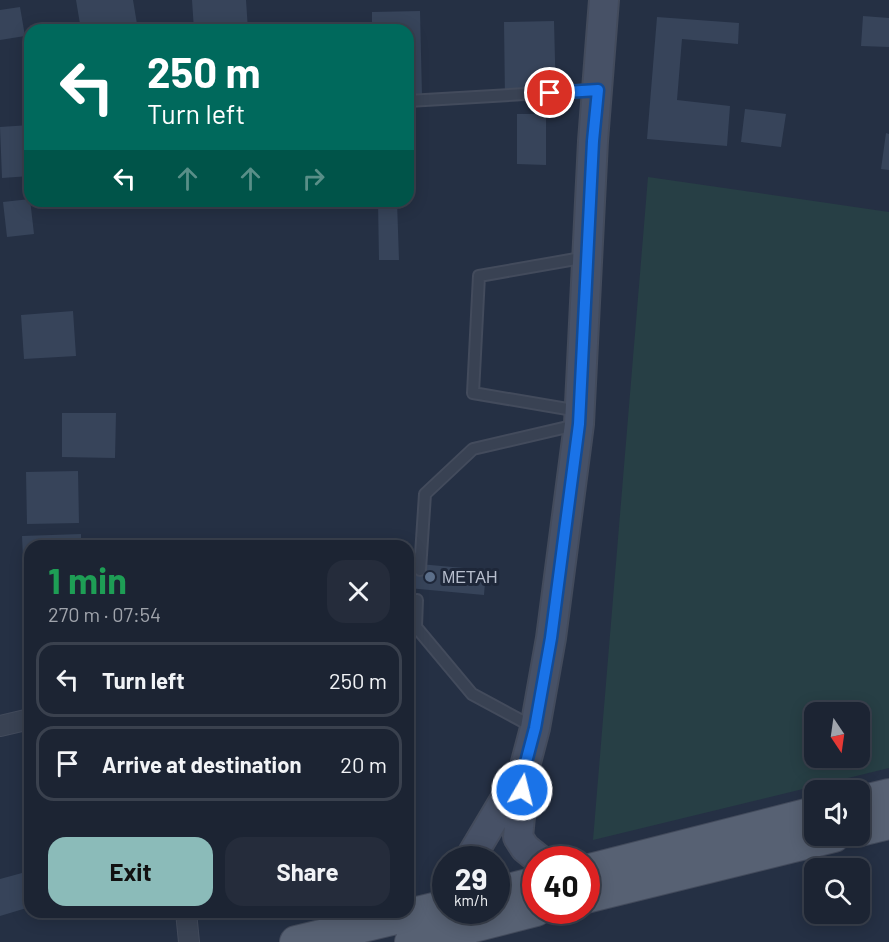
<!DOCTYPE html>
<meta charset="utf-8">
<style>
body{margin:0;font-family:Barlow,sans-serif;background:#252c3b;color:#f1f3f6;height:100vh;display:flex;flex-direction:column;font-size:22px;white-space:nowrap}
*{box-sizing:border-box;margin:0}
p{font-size:20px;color:#a0a4ac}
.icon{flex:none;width:33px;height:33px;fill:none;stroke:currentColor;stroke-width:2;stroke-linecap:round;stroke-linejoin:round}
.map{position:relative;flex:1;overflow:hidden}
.drawer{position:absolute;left:24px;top:540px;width:390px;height:378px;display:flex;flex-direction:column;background:#1c2433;border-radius:18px;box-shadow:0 3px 15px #0003,0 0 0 2px #3a414e}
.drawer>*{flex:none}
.hud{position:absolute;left:24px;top:24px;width:390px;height:183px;border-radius:18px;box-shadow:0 3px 15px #0003,0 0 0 2px #3a414e;background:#00695c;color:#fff;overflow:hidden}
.needle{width:39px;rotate:167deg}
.fabs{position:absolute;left:804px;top:702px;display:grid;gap:12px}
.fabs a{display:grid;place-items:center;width:66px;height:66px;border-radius:12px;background:#1c2433;box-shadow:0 3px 15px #0003,0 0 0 2px #3a414e;font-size:30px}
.speed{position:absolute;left:432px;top:846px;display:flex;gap:12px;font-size:30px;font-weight:700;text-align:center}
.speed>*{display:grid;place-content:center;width:78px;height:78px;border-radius:50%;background:#1c2433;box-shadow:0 3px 15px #0003,0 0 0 2px #3a414e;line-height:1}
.speed small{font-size:15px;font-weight:400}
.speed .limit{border:9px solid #d22;background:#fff;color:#111}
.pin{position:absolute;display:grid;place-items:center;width:51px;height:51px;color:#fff;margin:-26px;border:3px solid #fff;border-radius:50%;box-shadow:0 2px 6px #0007}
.me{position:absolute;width:66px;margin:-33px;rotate:8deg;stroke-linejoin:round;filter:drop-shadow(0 0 4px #0008)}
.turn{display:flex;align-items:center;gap:21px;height:126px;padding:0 24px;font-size:27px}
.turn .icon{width:78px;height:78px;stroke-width:2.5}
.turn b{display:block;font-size:42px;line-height:51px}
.lanes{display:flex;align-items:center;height:57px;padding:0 24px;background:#0003;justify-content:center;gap:30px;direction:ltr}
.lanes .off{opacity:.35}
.round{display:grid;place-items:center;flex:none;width:63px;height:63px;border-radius:18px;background:#252c3b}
.head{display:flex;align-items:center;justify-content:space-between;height:102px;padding:0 24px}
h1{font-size:36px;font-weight:700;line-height:45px;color:#1e9e55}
.primary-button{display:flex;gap:12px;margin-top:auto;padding:12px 24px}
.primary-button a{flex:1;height:69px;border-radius:18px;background:#8bbbb9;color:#111;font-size:24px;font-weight:700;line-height:69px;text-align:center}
.primary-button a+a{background:#252c3b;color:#f1f3f6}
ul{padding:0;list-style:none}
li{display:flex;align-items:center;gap:18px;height:75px;margin:0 12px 9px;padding:0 12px;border:3px solid #3a414e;border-radius:18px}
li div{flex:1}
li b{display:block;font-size:22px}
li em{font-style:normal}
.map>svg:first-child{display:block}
</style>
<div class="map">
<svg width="889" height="942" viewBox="0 0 889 942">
<rect width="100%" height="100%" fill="#253044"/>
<!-- green -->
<path fill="#273f45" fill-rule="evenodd" d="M648 177 889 212V768L593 840ZM814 712H860V758H814Z"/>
<!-- building -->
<path fill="#37445a" d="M76 0H133L138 30H81Z
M192 0H246L248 30H194Z
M20 7 25 36 0 40V10Z
M420 11 422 96 408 97V30H372V12Z
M863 16 889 18V47L861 46Z
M657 17 739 23 738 44 682 39 677 100 730 106 727 146 647 139Z
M554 21 556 99 505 100 504 22Z
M745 109 786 114 781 147 741 142Z
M517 114H546V165L517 164Z
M30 125V176L2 178 0 127Z
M886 133 889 134V170L881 169Z
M30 199 34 234 7 237 3 202Z
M378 201H397L399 260H379Z
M73 311 76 356 24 359 21 315Z
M62 413H116L115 458 62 457Z
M78 471 79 523 27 524 26 472Z
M81 534V546H30V581H24L22 536Z
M408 563 486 570 484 595 408 588Z
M26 584H30V623H28Z
M22 873 30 907 0 916V879Z"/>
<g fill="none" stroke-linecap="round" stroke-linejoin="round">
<defs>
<path id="lane" d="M408 101 594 90
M579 411 473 393 479 276 587 257
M420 570 425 494 473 449 576 425
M417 600 416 627 472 694 535 728"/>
<path id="street" d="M0 726 30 719
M186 912 189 942"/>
<path id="secondary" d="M469 860 519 776
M540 860 525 848 518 837 525 766 535 728 551 638 579 424 593 141 604 0"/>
<path id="primary" d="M860 802 889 795
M860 830 889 823
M586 871 814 813
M496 893 536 883
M586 897 834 836
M296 942 446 906
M411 942 536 910"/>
</defs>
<!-- lane casing -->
<use href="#lane" stroke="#434b5c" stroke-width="14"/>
<!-- street casing -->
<use href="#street" stroke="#434b5c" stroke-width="22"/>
<!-- secondary casing -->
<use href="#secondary" stroke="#434b5c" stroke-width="32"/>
<!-- primary casing -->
<use href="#primary" stroke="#434b5c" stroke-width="34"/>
<!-- lane -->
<use href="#lane" stroke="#394253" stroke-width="10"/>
<!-- street -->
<use href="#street" stroke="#394253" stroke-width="20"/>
<!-- secondary -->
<use href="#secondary" stroke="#475166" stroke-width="28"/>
<!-- primary -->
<use href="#primary" stroke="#576173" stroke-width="32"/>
</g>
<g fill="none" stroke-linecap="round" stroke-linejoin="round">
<defs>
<path id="route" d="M522 790 525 766 535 728 551 638 579 424 593 141 598 90 550 93"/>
</defs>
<!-- route casing -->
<use href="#route" stroke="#114b97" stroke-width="15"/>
<!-- route -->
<use href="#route" stroke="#1a73e8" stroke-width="10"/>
</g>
<!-- markers -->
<circle fill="#5c6f8a" stroke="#1e2739" stroke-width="2" cx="430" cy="577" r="6"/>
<g text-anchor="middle" stroke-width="6" stroke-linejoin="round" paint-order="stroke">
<!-- poi labels -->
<g font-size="16" fill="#b7becd" stroke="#1e2739" text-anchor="start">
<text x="442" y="583">МЕТАН</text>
</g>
</g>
</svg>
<div class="fabs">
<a><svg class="needle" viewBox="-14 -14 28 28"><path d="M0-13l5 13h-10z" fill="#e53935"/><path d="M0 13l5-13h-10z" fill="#a0a4ac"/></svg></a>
<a><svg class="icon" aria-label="sound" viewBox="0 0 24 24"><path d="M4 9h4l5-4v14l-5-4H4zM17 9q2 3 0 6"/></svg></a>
<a><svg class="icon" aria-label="search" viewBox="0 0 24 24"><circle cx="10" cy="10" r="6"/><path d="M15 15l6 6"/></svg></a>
</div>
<div class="speed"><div>29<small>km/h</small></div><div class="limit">40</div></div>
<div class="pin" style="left:550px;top:93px;background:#d93025"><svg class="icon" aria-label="arrive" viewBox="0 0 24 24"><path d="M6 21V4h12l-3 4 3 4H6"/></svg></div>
<svg class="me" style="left:522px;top:790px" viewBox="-20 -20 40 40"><circle r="17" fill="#1a73e8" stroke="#fff" stroke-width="3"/><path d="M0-11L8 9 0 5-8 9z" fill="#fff"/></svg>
<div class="hud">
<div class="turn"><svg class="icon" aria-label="left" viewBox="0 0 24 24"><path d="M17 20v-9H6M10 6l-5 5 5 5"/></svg><div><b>250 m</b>Turn left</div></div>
<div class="lanes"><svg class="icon" aria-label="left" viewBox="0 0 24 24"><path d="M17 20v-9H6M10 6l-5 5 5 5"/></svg><svg class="icon off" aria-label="ahead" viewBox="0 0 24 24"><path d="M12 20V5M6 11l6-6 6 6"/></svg><svg class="icon off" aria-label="ahead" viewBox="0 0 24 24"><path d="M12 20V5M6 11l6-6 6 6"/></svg><svg class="icon off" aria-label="right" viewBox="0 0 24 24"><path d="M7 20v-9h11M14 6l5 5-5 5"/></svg></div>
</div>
<section class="drawer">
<div class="head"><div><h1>1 min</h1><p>270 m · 07:54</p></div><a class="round"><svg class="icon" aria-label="close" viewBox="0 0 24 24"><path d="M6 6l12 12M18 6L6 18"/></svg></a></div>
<ul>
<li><svg class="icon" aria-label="left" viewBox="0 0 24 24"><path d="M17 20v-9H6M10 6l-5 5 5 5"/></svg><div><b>Turn left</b></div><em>250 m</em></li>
<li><svg class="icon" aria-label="arrive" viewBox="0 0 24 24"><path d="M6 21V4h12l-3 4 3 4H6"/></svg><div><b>Arrive at destination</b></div><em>20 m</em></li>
</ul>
<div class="primary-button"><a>Exit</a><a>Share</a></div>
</section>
</div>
